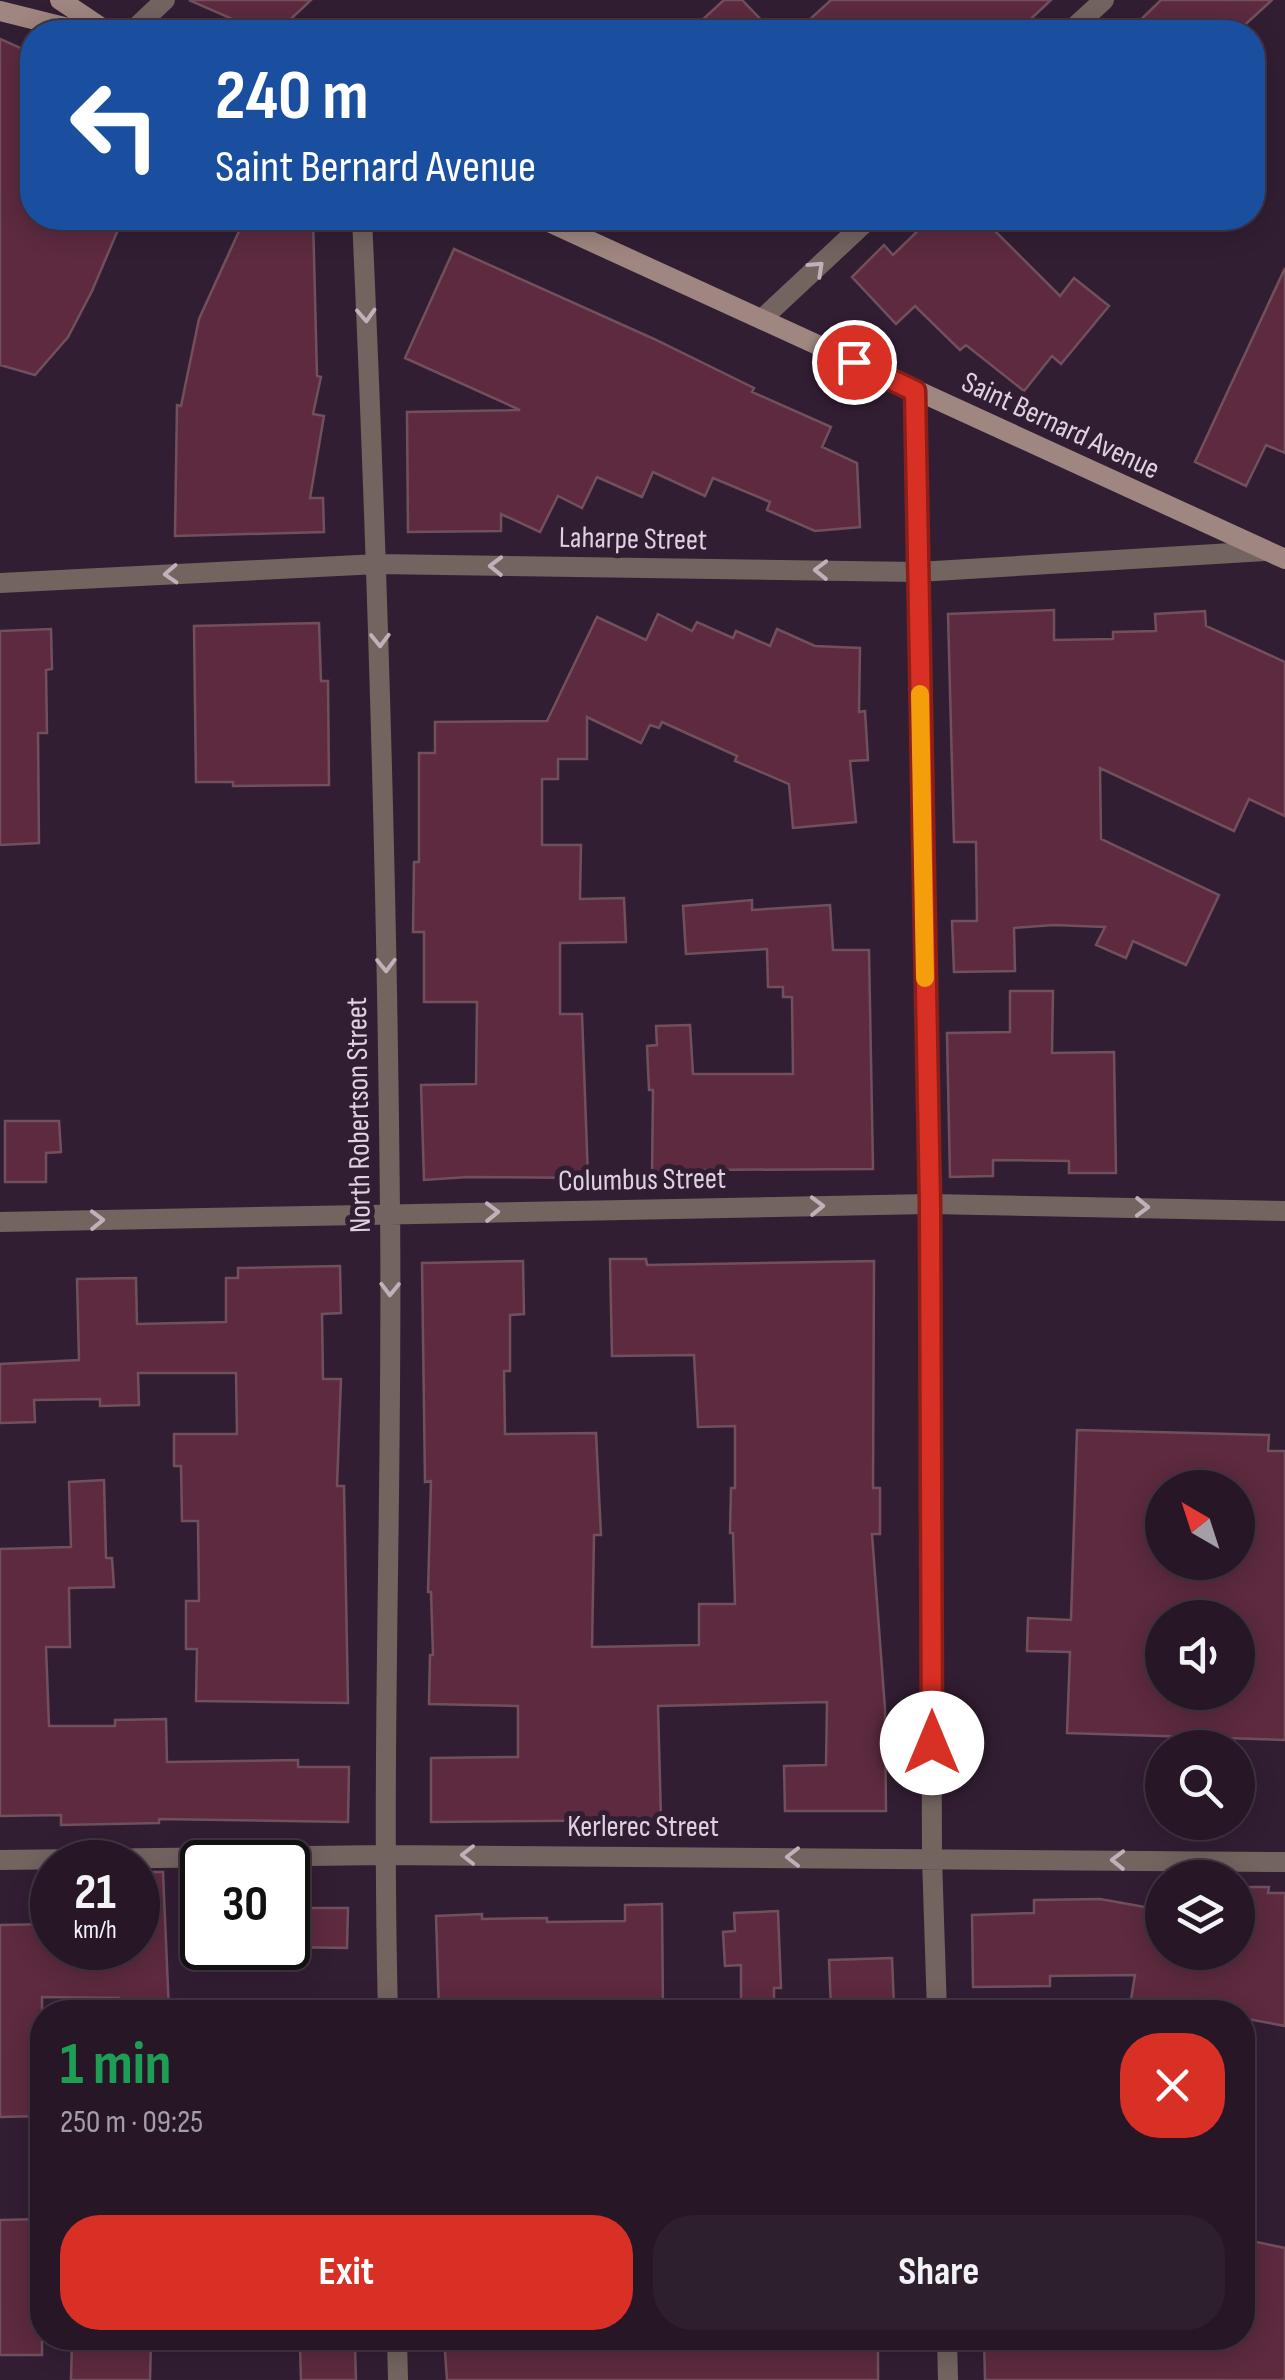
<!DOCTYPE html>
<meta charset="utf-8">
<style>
body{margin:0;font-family:"Sofia Sans Condensed",sans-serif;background:#2e1f2e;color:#f1f3f6;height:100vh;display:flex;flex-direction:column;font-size:38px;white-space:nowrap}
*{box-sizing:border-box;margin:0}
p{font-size:32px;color:#a49fa7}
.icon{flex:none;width:55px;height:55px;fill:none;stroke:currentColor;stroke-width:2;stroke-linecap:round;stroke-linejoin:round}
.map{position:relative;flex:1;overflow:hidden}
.drawer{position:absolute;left:30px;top:2000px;width:1225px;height:350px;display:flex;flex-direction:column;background:#261626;border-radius:40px;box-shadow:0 5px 25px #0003,0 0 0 2px #423543}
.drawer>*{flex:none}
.guide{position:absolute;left:20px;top:20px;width:1245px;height:210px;border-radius:40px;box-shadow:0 5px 25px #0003,0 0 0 2px #423543;background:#1a4fa0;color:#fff;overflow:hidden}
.needle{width:65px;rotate:321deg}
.controls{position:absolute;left:1145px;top:1470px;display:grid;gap:20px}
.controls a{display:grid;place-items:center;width:110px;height:110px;border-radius:50%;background:#261626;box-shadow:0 5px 25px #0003,0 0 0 2px #423543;font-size:50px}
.speed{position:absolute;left:30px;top:1840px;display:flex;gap:20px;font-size:50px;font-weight:700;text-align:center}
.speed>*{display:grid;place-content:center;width:130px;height:130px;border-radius:50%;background:#261626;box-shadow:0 5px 25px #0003,0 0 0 2px #423543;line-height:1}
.speed small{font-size:25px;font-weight:400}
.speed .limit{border:5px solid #111;border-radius:15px;background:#fff;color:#111}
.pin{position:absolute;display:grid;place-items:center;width:85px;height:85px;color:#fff;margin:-42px;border:5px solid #fff;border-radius:50%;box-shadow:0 2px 10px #0007}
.me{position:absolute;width:110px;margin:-55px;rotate:0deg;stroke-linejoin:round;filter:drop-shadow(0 0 8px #0008)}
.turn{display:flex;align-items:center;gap:35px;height:210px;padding:0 30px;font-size:45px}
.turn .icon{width:130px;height:130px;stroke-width:2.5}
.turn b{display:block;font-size:70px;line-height:85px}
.round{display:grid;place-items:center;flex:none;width:105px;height:105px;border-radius:40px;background:#2e1f2e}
.head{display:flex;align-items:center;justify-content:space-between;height:170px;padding:0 30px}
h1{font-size:60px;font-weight:700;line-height:75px;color:#1e9e55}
.button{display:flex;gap:20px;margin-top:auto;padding:20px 30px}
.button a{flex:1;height:115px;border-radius:40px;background:#d93025;color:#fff;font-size:40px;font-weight:700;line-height:115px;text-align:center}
.button a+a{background:#2e1f2e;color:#f1f3f6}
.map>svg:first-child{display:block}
</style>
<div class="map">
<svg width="1285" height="2380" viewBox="0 0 1285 2380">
<rect width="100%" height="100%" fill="#321e33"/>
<!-- building -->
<path fill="#5d2a3f" stroke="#71505c" stroke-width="2.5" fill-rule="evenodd" d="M189 0H311L277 32H262Z
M724 0H742L773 32H689Z
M831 0H1051L1017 32H796Z
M1161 0H1272L1237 32H1128Z
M0 39 32 53V218H123L92 291 68 337 35 375 0 365Z
M245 218H313L317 376 321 377 313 414 324 416 310 498H323L324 532 175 536 177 405 181 406 199 319Z
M931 218H982L1060 296 1074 278 1109 306 1061 364 1052 356 1024 391 966 345 960 350 915 306 896 324 852 277 884 245 893 255Z
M454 249 654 339 754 388 752 392 831 427 822 447 857 463 860 527 815 531 767 510 770 502 713 478 705 496 653 472 642 497 597 477 582 508 558 496 540 532 501 514V531L408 532 407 412 520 410 405 358Z
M1285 268V453L1266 445 1246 486 1195 462Z
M1054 610V640L1113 639V632L1156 631 1155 614 1205 611 1206 626 1285 662V816L1249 799 1234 831 1100 768 1101 839 1219 895 1186 965 1133 941 1126 958 1096 945 1105 927 1054 925 1014 928 1015 971 954 972 952 921H977L976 842H954L948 614Z
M658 614 692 631 697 622 733 638 736 631 770 646 777 629 815 646 860 648 859 712 865 711 868 760 850 761 856 822 793 828 789 784 735 761 737 756 662 722 659 728 650 725 641 743 587 717V759H558V779H542V845H581L580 899 624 898 626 942 560 943V1014H582L588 1178 468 1177 424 1180 421 1085 476 1084 477 1002H424V932H413L414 862H419V753H435V722L547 721 597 617 646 640Z
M319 623 321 681H328L329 785 233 786V782H196L194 626Z
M51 629 52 669 46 670 47 733H38L39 843 0 845V631Z
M752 900V910L830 905 833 950H869L873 1169 698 1170V1178L652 1177 653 1090H649L647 1046 657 1045 656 1026 690 1025 693 1074H793L792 997H783V987H768L767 949 686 954 683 906Z
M1010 991H1053L1052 1053 1114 1052 1116 1173H1069V1161L993 1160V1176L950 1177 947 1033 1010 1032Z
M5 1121H59L61 1152 46 1153V1182H5Z
M610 1259H646L647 1265 874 1261 873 1488H880V1534H872L885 1709 886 1811H785L784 1766 826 1765 827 1702 658 1706 661 1820 431 1822V1758L518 1757V1706L429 1704 430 1655H433L431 1592H428L431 1481 425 1482 422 1263 523 1261 524 1314 510 1315V1371H504L505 1434 596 1433 601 1535H594L592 1647 699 1645V1604H735L733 1533H730L731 1488H735V1426L698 1427 694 1355 612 1356Z
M340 1266 341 1313 322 1314 323 1379H341L337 1486H344L348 1703 196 1701 197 1649H186V1601H199L198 1521H182L181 1466H174V1434H237L236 1373H138L139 1405 100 1406V1399L34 1400 35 1422 0 1423V1364L79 1360 77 1279 136 1278 137 1324 226 1322V1278H238V1268Z
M1077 1430 1269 1435 1268 1451H1285V1740L1067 1733 1070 1652 1027 1651 1028 1618 1071 1620ZM1162 1488H1238V1562H1162ZM1162 1618H1238V1692H1162Z
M104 1480 106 1558H112L114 1587 69 1588 70 1647H46L49 1726H115V1720L166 1719 167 1762 298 1760V1767H349L348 1822 159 1819V1823L61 1825V1815L0 1816V1549L71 1547 69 1482Z
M138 1872H163L169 2012H135L134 2005 119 2006V1998L42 1997V2116L0 2117V1925L52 1924V1948H138Z
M1238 1887H1269L1268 1893H1285V2026L1242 2018V2012H1129L1135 1975 1050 1976V1986L973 1987 972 1915 1034 1913V1900L1100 1899 1162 1910V1952H1238Z
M662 1904 663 2012H439L436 1916 482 1914V1919L547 1918V1922L625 1921V1905Z
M288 1908H348L347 1948 288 1947Z
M778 1911 781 1988H774V2012H741V1965L725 1966 723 1932 735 1931 734 1913Z
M892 1958 894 2006 831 2009 829 1960Z
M42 2219V2355H0V2220Z
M1242 2239 1285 2248V2380H985L984 2338H1242Z
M444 2338H845V2342H878V2380H447Z
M72 2340H151L150 2380H71Z
M355 2345 356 2380H301L300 2347Z"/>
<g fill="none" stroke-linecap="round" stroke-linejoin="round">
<!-- street -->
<path stroke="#736460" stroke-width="20" d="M131 32 165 0
M1069 32 1104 0
M362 218C377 548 387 879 390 1210 393 1477 381 1745 388 2012
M763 318 870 218
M915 391 930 1204 932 1858 937 2012
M0 583 378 564 918 572 1265 551
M0 1222 930 1204 1285 1211
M0 1860 384 1855 1285 1862
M397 2338 398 2380
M947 2338 948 2380"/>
<!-- secondary -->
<path stroke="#9f8680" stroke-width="20" d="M60 0 108 32
M0 11 84 32
M540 218 1285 559"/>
</g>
<!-- one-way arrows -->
<defs><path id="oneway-chevron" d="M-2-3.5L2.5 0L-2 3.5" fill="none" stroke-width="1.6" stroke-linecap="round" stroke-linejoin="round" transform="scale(2.5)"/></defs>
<g stroke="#bfb1b9">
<use href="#oneway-chevron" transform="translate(817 268) rotate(-43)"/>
<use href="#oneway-chevron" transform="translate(366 315) rotate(87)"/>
<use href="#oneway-chevron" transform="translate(496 566) rotate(-179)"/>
<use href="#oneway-chevron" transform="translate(821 570) rotate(-179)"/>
<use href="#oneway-chevron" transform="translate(171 574) rotate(177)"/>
<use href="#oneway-chevron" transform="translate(380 640) rotate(89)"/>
<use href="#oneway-chevron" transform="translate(386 965) rotate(89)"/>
<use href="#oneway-chevron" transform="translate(817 1206) rotate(-1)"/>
<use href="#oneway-chevron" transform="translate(1142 1207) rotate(1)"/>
<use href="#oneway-chevron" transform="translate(492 1212) rotate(-1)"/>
<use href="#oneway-chevron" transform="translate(97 1220) rotate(-1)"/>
<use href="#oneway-chevron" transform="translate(390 1289) rotate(91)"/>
<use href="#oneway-chevron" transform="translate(468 1855) rotate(-180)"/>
<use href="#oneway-chevron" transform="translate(793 1857) rotate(-180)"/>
<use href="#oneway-chevron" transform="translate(1118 1860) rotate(-179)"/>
</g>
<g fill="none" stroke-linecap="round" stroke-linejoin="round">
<defs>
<path id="route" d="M854 362 915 391 930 1204 932 1743"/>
</defs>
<!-- route casing -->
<use href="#route" stroke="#8d1f18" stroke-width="25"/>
<!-- route -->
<use href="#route" stroke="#d93025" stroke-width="18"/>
<!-- slow -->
<path stroke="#f59e0b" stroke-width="18" d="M920 694 925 978"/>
</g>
<g text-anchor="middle" stroke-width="10" stroke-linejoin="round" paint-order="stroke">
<!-- street labels -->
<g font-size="30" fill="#dfd2df" stroke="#321e33">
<text transform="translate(1061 425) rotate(25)" y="10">Saint Bernard Avenue</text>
<text transform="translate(633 538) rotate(1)" y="10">Laharpe Street</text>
<text transform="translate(358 1115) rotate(-91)" y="10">North Robertson Street</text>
<text transform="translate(642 1179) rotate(-1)" y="10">Columbus Street</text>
<text x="643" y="1836">Kerlerec Street</text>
</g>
</g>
</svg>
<div class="controls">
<a><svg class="needle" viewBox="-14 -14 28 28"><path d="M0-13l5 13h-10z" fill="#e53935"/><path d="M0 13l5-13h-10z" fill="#a49fa7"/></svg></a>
<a><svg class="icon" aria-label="sound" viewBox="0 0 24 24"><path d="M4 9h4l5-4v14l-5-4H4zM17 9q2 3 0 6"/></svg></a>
<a><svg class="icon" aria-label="search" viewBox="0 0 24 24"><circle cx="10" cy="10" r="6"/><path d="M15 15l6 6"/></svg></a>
<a><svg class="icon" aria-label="layers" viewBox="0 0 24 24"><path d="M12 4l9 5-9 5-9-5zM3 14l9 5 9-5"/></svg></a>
</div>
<div class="speed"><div>21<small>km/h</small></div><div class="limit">30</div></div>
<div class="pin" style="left:854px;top:362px;background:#d93025"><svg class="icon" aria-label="arrive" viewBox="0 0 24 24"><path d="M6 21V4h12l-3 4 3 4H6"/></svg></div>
<svg class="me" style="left:932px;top:1743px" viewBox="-20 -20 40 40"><circle r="19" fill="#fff"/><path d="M0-13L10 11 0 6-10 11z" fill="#d93025"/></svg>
<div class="guide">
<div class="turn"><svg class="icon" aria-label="left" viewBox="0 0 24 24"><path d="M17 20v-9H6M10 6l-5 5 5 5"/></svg><div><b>240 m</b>Saint Bernard Avenue</div></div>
</div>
<section class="drawer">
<div class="head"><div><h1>1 min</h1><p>250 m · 09:25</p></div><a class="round" style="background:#d93025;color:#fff"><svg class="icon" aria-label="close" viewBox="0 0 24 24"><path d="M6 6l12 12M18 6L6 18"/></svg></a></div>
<div class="button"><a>Exit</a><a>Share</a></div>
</section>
</div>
